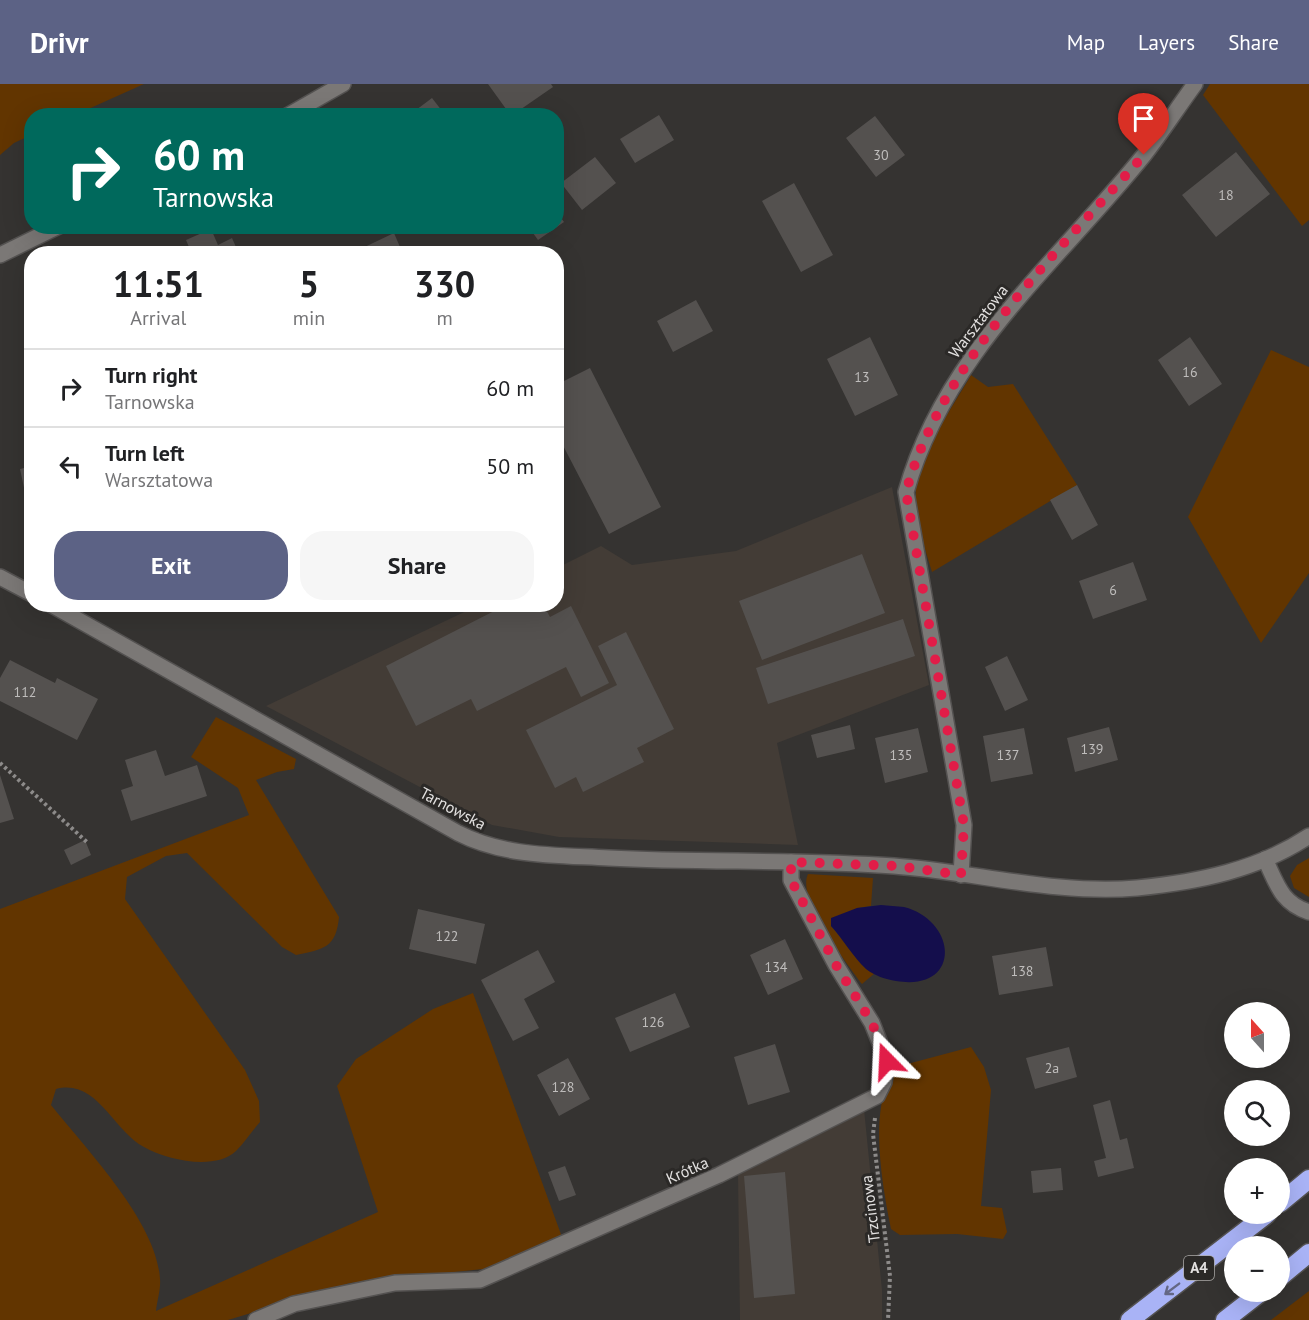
<!DOCTYPE html>
<meta charset="utf-8">
<style>
body{margin:0;font-family:"PT Sans",sans-serif;background:#f6f6f6;color:#202124;height:100vh;display:flex;flex-direction:column;font-size:22px;white-space:nowrap}
*{box-sizing:border-box;margin:0}
p{font-size:20px;color:#757577}
.icon{flex:none;width:33px;height:33px;fill:none;stroke:currentColor;stroke-width:2;stroke-linecap:round;stroke-linejoin:round}
.map{position:relative;flex:1;overflow:hidden}
.sheet{position:absolute;left:24px;top:162px;width:540px;height:366px;display:flex;flex-direction:column;background:#fff;border-radius:24px;box-shadow:0 6px 24px #0002}
.sheet>*{flex:none}
.banner{position:absolute;left:24px;top:24px;width:540px;height:126px;border-radius:24px;box-shadow:0 6px 24px #0002;background:#00695c;color:#fff;overflow:hidden}
.needle{width:39px;rotate:339deg}
.buttons{position:absolute;left:1224px;top:918px;display:grid;gap:12px}
.buttons a{display:grid;place-items:center;width:66px;height:66px;border-radius:50%;background:#fff;box-shadow:0 6px 24px #0002;font-size:30px}
.pin{position:absolute;display:grid;place-items:center;width:51px;height:51px;color:#fff;margin:-62px -26px;border-radius:50% 50% 50% 0;rotate:-45deg;box-shadow:0 0 6px #0007}
.pin .icon{rotate:45deg}
.me{position:absolute;width:66px;margin:-33px;rotate:339deg;stroke-linejoin:round;filter:drop-shadow(0 0 4px #0008)}
.turn{display:flex;align-items:center;gap:21px;height:126px;padding:0 30px;font-size:27px}
.turn .icon{width:78px;height:78px;stroke-width:2.5}
.turn b{display:block;font-size:42px;line-height:51px}
.eta{display:flex;justify-content:space-evenly;align-items:center;height:102px;text-align:center}
.eta b{font-size:36px;font-weight:700;line-height:42px}
.button{display:flex;gap:12px;margin-top:auto;padding:12px 30px}
.button a{flex:1;height:69px;border-radius:24px;background:#5c6285;color:#fff;font-size:24px;font-weight:700;line-height:69px;text-align:center}
.button a+a{background:#f6f6f6;color:#202124}
ul{padding:0;list-style:none}
li{display:flex;align-items:center;gap:18px;height:78px;padding:0 30px;border-top:2px solid #e0e0e0}
li div{flex:1}
li b{display:block;font-size:22px}
li em{font-style:normal}
header{display:flex;align-items:center;gap:36px;box-sizing:border-box;height:84px;padding:0 30px;background:#5c6285;color:#fff}
header strong{font-size:28px}
nav{display:flex;gap:33px;margin-inline-start:auto;font-size:21px}
.map>svg:first-child{display:block}
</style>
<header>
<strong>Drivr</strong>
<nav><a>Map</a><a>Layers</a><a>Share</a></nav>
</header>
<div class="map">
<svg width="1309" height="1236" viewBox="0 0 1309 1236">
<rect width="100%" height="100%" fill="#353331"/>
<!-- built -->
<path fill="#433c36" d="M892 403 929 601 777 659 798 761 559 753 492 741 266 622 479 521 556 520 557 484 601 462 632 481 736 467Z
M864 1025 882 1206V1236H740L738 1090Z"/>
<!-- green -->
<path fill="#623500" d="M0 0H144L75 31 32 32 31 51 14 59 0 71Z
M1210 0H1309V136L1302 142 1203 11Z
M1271 266 1309 283V489L1261 559 1188 433Z
M971 291 988 303 1013 300 1077 401 932 488C924 461 914 433 916 405 919 369 953 323 971 291Z
M216 633 296 675 294 685 277 688 256 696 339 833C336 864 324 865 296 871L282 863 187 769 166 772 127 793 125 815 245 986 259 1017 260 1038C252 1047 245 1058 236 1067 215 1087 167 1076 144 1063 113 1047 97 994 56 1005L51 1021C86 1065 157 1138 160 1195 161 1205 157 1217 156 1227L378 1128 337 1002 356 975 433 925 473 909 562 1153 483 1185 350 1199 228 1236H0V825L249 731 238 704 191 673Z
M1309 774V813L1294 804 1290 792 1297 781Z
M808 790 873 794 871 822 857 824 831 842 866 884 875 889 862 900C847 879 796 815 808 790Z
M971 963 984 983 991 1006 981 1122 1002 1124 1007 1148 1003 1155 957 1150 900 1151 891 1145C883 1106 873 1048 884 1009 887 1001 892 992 896 983Z
M1309 1207V1236H1271Z"/>
<!-- water -->
<path fill="#140e4c" d="M881 821C888 822 897 822 904 823 958 837 962 908 896 897 885 895 875 892 866 885 853 873 843 855 831 842V834L857 824Z"/>
<!-- building -->
<path fill="#54514f" d="M488 0H551L553 3 511 32Z
M432 14 446 32H413L412 29Z
M659 31 674 56 635 79 620 55Z
M875 32 905 71 876 93 846 54Z
M1236 68 1270 110 1216 153 1182 111Z
M595 73 616 99 582 126 561 99Z
M794 99 833 171 801 188 762 117Z
M556 127 564 138 538 156 528 142H556Z
M211 145 218 161 232 154 239 170H192L186 156Z
M394 149 403 170H350Z
M696 216 713 247 673 268 657 237Z
M870 253 898 311 855 332 827 275Z
M1190 253 1222 300 1189 322 1158 276Z
M590 284 661 423 609 450 556 348V301Z
M32 382V432H30L20 385Z
M1077 401 1098 441 1072 456 1050 416Z
M862 470 885 529 762 576 739 517Z
M1133 478 1147 516 1093 535 1079 497Z
M508 520H543L550 533 571 522 609 599 581 613 566 583 477 627 471 615 416 642 386 582Z
M903 535 915 572 768 620 756 584Z
M626 548 674 645 637 664 644 678 583 708 576 693 555 704 526 646 617 601 598 562Z
M1007 572 1028 616 1005 627 985 583Z
M10 576 55 599 57 594 98 615 77 656 0 617V594Z
M850 641 855 665 817 674 811 651Z
M1109 643 1118 676 1075 688 1067 654Z
M918 644 928 688 885 699 875 654Z
M1024 644 1033 690 991 698 983 652Z
M156 666 165 692 197 681 207 712 131 737 121 706 133 702 125 676Z
M0 691 14 735 0 739Z
M85 756 91 771 71 781 64 766Z
M418 825 485 840 476 880 409 865Z
M785 855 803 895 768 911 750 871Z
M1046 863 1053 902 999 911 992 872Z
M538 866 555 898 524 915 539 944 513 957 481 896Z
M675 909 690 943 630 968 615 934Z
M775 960 790 1008 748 1021 734 973Z
M1069 963 1077 993 1035 1005 1026 974Z
M568 974 590 1015 559 1032 537 991Z
M1110 1016 1120 1056 1127 1054 1134 1084 1098 1093 1094 1077 1106 1074 1093 1021Z
M565 1082 576 1111 559 1117 548 1088Z
M1061 1084 1063 1106 1033 1109 1031 1087Z
M785 1088 795 1210 754 1214 744 1092Z"/>
<g fill="none" stroke-linecap="round" stroke-linejoin="round">
<defs>
<path id="minor" d="M287 32 343 0
M0 171 59 142
M1265 775C1277 800 1281 819 1309 828
M961 791 964 741 906 408C944 270 1058 178 1144 71 1162 48 1178 23 1195 0
M256 1236 294 1220 395 1199 480 1196 719 1091 877 1012 884 998 887 977 872 939 836 881 791 796V778"/>
<path id="tertiary" d="M0 493 32 510
M50 520 458 749C505 773 557 771 609 774 704 779 799 775 894 782 975 788 1056 811 1137 804 1198 798 1258 786 1309 752"/>
<path id="motorway" d="M1280 1119 1309 1095
M1280 1193 1309 1169
M1130 1236 1267 1130
M1225 1236 1261 1208"/>
</defs>
<!-- minor casing -->
<use href="#minor" stroke="#545251" stroke-width="18"/>
<!-- tertiary casing -->
<use href="#tertiary" stroke="#545251" stroke-width="18"/>
<!-- motorway casing -->
<use href="#motorway" stroke="#545251" stroke-width="21"/>
<!-- path -->
<path stroke="#8d8b8a" stroke-width="4" stroke-dasharray="3 3" stroke-linecap="butt" d="M0 679 88 759
M875 1034 873 1050 890 1192 888 1236"/>
<!-- minor -->
<use href="#minor" stroke="#7b7876" stroke-width="15"/>
<!-- tertiary -->
<use href="#tertiary" stroke="#7b7876" stroke-width="15"/>
<!-- motorway -->
<use href="#motorway" stroke="#a9b3f6" stroke-width="18"/>
</g>
<!-- one-way arrows -->
<defs><path id="oneway-shaft" d="M-6 0H5M1.5-3L5.5 0L1.5 3" fill="none" stroke-width="1.6" stroke-linecap="round" stroke-linejoin="round" transform="scale(1.5)"/></defs>
<use stroke="#646784" href="#oneway-shaft" transform="translate(1172 1205) rotate(143)"/>
<g fill="none" stroke-linecap="round" stroke-linejoin="round">
<!-- route -->
<path stroke="#e11d48" stroke-width="10" stroke-dasharray="0 18" d="M887 977 872 939 836 881 791 796V778L897 782 961 791 964 741 906 408C942 277 1056 170 1144 71"/>
</g>
<g text-anchor="middle" stroke-width="6" stroke-linejoin="round" paint-order="stroke">
<!-- number labels -->
<g font-size="14" fill="#bfbdbc">
<text x="881" y="76">30</text>
<text x="1226" y="116">18</text>
<text x="1190" y="293">16</text>
<text x="862" y="298">13</text>
<text x="1113" y="511">6</text>
<text x="25" y="613">112</text>
<text x="1092" y="670">139</text>
<text x="901" y="676">135</text>
<text x="1008" y="676">137</text>
<text x="447" y="857">122</text>
<text x="776" y="888">134</text>
<text x="1022" y="892">138</text>
<text x="653" y="943">126</text>
<text x="1052" y="989">2a</text>
<text x="563" y="1008">128</text>
</g>
<!-- shield labels -->
<rect fill="#2b2927" stroke="#acaaa8" stroke-width="1.5" x="1184" y="1172" width="30" height="24" rx="4.5"/>
<g font-size="15" font-weight="bold" fill="#e3e1e0">
<text x="1199" y="1189">A4</text>
</g>
<!-- street labels -->
<g font-size="16" fill="#e3e1e0" stroke="#2b2927">
<text transform="translate(978 237) rotate(-53)" y="6">Warsztatowa</text>
<text transform="translate(453 724) rotate(28)" y="6">Tarnowska</text>
<text transform="translate(687 1086) rotate(-24)" y="6">Krótka</text>
<text transform="translate(870 1125) rotate(-97)" y="6">Trzcinowa</text>
</g>
</g>
</svg>
<div class="buttons">
<a><svg class="needle" viewBox="-14 -14 28 28"><path d="M0-13l5 13h-10z" fill="#e53935"/><path d="M0 13l5-13h-10z" fill="#757577"/></svg></a>
<a><svg class="icon" aria-label="search" viewBox="0 0 24 24"><circle cx="10" cy="10" r="6"/><path d="M15 15l6 6"/></svg></a>
<a>+</a>
<a>−</a>
</div>
<div class="pin" style="left:1144px;top:71px;background:#d93025"><svg class="icon" aria-label="arrive" viewBox="0 0 24 24"><path d="M6 21V4h12l-3 4 3 4H6"/></svg></div>
<svg class="me" style="left:887px;top:977px" viewBox="-20 -20 40 40"><path d="M0-17L14 15 0 8-14 15z" fill="#e11d48" stroke="#fff" stroke-width="4"/></svg>
<div class="banner">
<div class="turn"><svg class="icon" aria-label="right" viewBox="0 0 24 24"><path d="M7 20v-9h11M14 6l5 5-5 5"/></svg><div><b>60 m</b>Tarnowska</div></div>
</div>
<section class="sheet">
<div class="eta">
<div><b>11:51</b><p>Arrival</p></div>
<div><b>5</b><p>min</p></div>
<div><b>330</b><p>m</p></div>
</div>
<ul>
<li><svg class="icon" aria-label="right" viewBox="0 0 24 24"><path d="M7 20v-9h11M14 6l5 5-5 5"/></svg><div><b>Turn right</b><p>Tarnowska</p></div><em>60 m</em></li>
<li><svg class="icon" aria-label="left" viewBox="0 0 24 24"><path d="M17 20v-9H6M10 6l-5 5 5 5"/></svg><div><b>Turn left</b><p>Warsztatowa</p></div><em>50 m</em></li>
</ul>
<div class="button"><a>Exit</a><a>Share</a></div>
</section>
</div>
